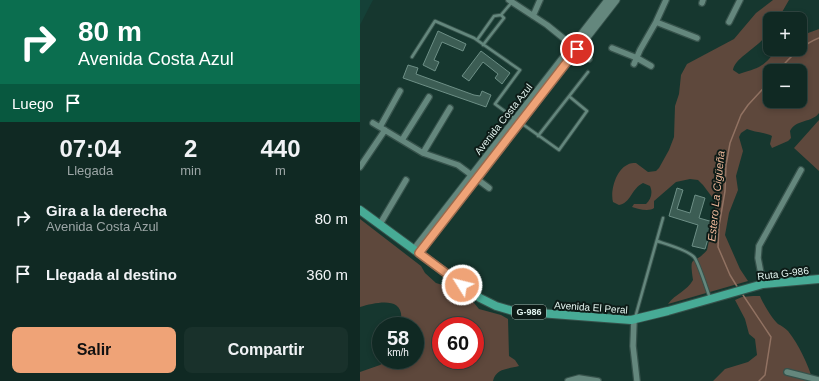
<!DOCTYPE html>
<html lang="es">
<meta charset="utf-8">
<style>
body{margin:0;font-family:Arial,sans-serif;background:#19312b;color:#f1f3f6;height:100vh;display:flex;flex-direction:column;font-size:15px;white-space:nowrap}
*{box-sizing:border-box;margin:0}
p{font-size:13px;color:#9ca6a6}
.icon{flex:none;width:22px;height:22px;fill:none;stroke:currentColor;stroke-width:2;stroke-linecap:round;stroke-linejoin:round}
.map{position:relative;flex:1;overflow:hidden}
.details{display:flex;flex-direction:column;background:#102923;width:360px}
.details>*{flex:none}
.banner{background:#0b6e4f;color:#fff;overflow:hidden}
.controls{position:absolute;left:403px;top:12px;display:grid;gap:8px}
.controls a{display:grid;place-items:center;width:44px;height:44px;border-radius:8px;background:#102923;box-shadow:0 2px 6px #0003,0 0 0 1px #304541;font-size:20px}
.speed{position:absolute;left:12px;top:317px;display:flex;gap:8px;font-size:20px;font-weight:700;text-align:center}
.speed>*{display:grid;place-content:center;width:52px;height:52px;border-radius:50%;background:#102923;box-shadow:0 2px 6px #0003,0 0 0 1px #304541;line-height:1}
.speed small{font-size:10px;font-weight:400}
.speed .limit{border:6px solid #d22;background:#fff;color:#111}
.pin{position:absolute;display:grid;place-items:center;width:34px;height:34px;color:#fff;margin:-17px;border:2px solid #fff;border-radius:50%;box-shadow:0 1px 4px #0007}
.me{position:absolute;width:44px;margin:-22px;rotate:306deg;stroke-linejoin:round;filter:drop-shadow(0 0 3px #0008)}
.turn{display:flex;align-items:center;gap:14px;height:84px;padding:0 12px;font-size:18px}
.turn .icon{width:52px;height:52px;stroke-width:2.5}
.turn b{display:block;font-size:28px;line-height:34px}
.then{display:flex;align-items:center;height:38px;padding:0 12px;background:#0003;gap:8px;font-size:15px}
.eta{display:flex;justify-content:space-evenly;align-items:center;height:68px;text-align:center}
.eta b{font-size:24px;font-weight:600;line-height:28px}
.primary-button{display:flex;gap:8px;margin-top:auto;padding:8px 12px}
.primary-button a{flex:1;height:46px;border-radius:8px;background:#efa377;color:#111;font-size:16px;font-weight:600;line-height:46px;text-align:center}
.primary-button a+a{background:#19312b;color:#f1f3f6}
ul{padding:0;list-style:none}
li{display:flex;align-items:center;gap:12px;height:56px;padding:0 12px}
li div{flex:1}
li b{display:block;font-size:15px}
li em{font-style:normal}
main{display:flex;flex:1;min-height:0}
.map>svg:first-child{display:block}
</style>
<main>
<section class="details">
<div class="banner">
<div class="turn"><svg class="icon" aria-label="right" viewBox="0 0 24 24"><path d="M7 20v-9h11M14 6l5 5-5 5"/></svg><div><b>80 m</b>Avenida Costa Azul</div></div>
<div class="then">Luego<svg class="icon" aria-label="arrive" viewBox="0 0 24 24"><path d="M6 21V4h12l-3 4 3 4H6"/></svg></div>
</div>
<div class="eta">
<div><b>07:04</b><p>Llegada</p></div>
<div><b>2</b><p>min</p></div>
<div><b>440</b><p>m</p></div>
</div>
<ul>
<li><svg class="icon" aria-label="right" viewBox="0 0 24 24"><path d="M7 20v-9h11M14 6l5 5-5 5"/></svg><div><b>Gira a la derecha</b><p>Avenida Costa Azul</p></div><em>80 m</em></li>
<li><svg class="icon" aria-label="arrive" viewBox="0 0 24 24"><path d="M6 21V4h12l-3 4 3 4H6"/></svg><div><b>Llegada al destino</b></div><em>360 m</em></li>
</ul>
<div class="primary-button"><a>Salir</a><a>Compartir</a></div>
</section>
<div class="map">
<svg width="459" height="381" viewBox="0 0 459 381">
<rect width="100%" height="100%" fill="#16372f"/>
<!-- built -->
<path fill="#154138" d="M0 0H13L0 25Z"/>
<!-- green -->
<path fill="#5e483c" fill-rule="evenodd" d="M413 0H429L418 19H410C410 22 411 26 410 28 404 46 375 56 373 70L379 74C400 67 403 68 417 49H440V36L459 29V113C452 123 436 119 430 131L431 138 428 141 412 148 410 144 412 136C407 133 394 132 387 129L381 133 379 137 383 151 376 176 378 190 369 213 365 235 380 269 388 281 308 304C315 294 327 291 333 280 329 252 333 267 347 250L353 222 355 216V201L343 185 338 180 330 179 316 182 294 201V208C289 212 278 209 272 207L274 204H286C291 199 293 193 290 186L283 183C271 189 271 203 259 205L253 202C250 191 256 170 267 165 270 163 273 163 276 163L288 172 296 171 299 168 309 150 314 137 315 106 319 94 321 75 327 64 374 39 396 13ZM410 71H440V101H410Z
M459 120V171L434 148Z
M0 219 61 266 65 273 76 283 105 292 119 309 141 315 148 319 149 356 155 360 159 366C149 369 136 368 133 381H0V372L20 365 28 360H55V326H40C48 295 18 302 0 307ZM81 326H115V360H81Z
M393 296H400C402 302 413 320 418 324 422 326 425 328 428 331 439 345 448 364 453 381H353L365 369 388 362 397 355 395 339 389 334 385 319 375 300 382 297Z"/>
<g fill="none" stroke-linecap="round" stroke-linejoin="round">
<!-- stream -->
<path stroke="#917262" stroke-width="1.5" d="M418 71C429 58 443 44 459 38
M378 288 370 275 358 247 359 226 365 191 366 165 370 143 381 115 388 105 410 81
M381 292 411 337 405 375 399 381"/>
</g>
<!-- building -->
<path fill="#3c5d54" stroke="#6d8f86" d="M78 31 106 44 103 51 82 42 74 60 79 62 75 71 63 65Z
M121 51 150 73 142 84 135 78 138 74 123 62 109 81 102 76Z
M48 65 58 68 56 74 114 95 120 96 122 91 131 95 126 107 43 78Z
M317 188 323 190 317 209 330 213 335 195 345 198 339 218 353 222 345 249 332 246 338 225 309 216Z"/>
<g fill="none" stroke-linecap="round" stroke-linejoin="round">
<defs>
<path id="service" d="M141 15 152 2
M117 40 134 16 141 15 144 18 123 45
M52 57 75 21 114 38 160 70 135 104 154 118
M161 123 199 150 227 111 210 97
M178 136 228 72
M297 241C306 244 328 250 334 257 338 261 347 290 350 298
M275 318 303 218"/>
<path id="minor" d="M149 0 187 25 229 59
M342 3 343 0
M173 16 180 0
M296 22 337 38
M369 22 380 0
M252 48 277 58 291 66
M274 64 280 50 296 22 306 0
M13 123 63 153 98 165 129 188
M20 127 40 91
M42 140 69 97
M63 153 90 108
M0 167 25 130
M20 224 46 180
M403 284 398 258 399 246 441 170
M274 320 273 346 277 381
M427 372 459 380
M208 381 219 378 238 381"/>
<path id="tertiary" d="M54 250 248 0
M59 253 256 0"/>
<path id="primary" d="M0 210 120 298 136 306 153 311 271 320 308 311 403 284 459 279"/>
</defs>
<!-- service casing -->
<use href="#service" stroke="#36524b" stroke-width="4.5"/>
<!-- minor casing -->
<use href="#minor" stroke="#36524b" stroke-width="8"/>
<!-- tertiary casing -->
<use href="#tertiary" stroke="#36524b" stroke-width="9"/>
<!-- primary casing -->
<use href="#primary" stroke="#36524b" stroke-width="10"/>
<!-- service -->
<use href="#service" stroke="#64877d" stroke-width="2.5"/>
<!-- minor -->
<use href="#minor" stroke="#64877d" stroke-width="5.5"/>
<!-- tertiary -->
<use href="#tertiary" stroke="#64877d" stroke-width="7"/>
<!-- primary -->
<use href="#primary" stroke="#47ab96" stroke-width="8"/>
</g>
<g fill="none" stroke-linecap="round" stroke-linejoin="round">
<defs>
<path id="route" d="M102 285 59 253 217 49"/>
</defs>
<!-- route casing -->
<use href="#route" stroke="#9b6a4d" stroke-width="10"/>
<!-- route -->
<use href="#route" stroke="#efa377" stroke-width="7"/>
</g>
<g text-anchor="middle" stroke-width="4" stroke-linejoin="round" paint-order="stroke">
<!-- shield labels -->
<rect fill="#0d1b17" stroke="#a3b4af" stroke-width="1" x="152" y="305" width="34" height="14" rx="3"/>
<g font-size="9" font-weight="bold" fill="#e3f5f0">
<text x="169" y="315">G-986</text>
</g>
<!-- street labels -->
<g font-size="10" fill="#e3f5f0" stroke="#0d1b17">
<text transform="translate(143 119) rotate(-52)" y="4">Avenida Costa Azul</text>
<text transform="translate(423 273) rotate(-7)" y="4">Ruta G-986</text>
<text transform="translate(231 307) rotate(4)" y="4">Avenida El Peral</text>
</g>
<!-- water labels -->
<g font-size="11" font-style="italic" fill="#efb89a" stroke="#0d1b17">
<text transform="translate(356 196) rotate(-84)" y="4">Estero La Cigüeña</text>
</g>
</g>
</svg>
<div class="controls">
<a>+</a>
<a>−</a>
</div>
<div class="speed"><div>58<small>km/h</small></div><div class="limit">60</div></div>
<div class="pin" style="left:217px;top:49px;background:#d93025"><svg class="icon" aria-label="arrive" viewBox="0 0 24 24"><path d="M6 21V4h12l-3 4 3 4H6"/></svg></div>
<svg class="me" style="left:102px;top:285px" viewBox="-20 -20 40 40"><circle r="17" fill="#efa377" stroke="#fff" stroke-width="3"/><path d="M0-11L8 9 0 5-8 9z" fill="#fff"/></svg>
</div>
</main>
